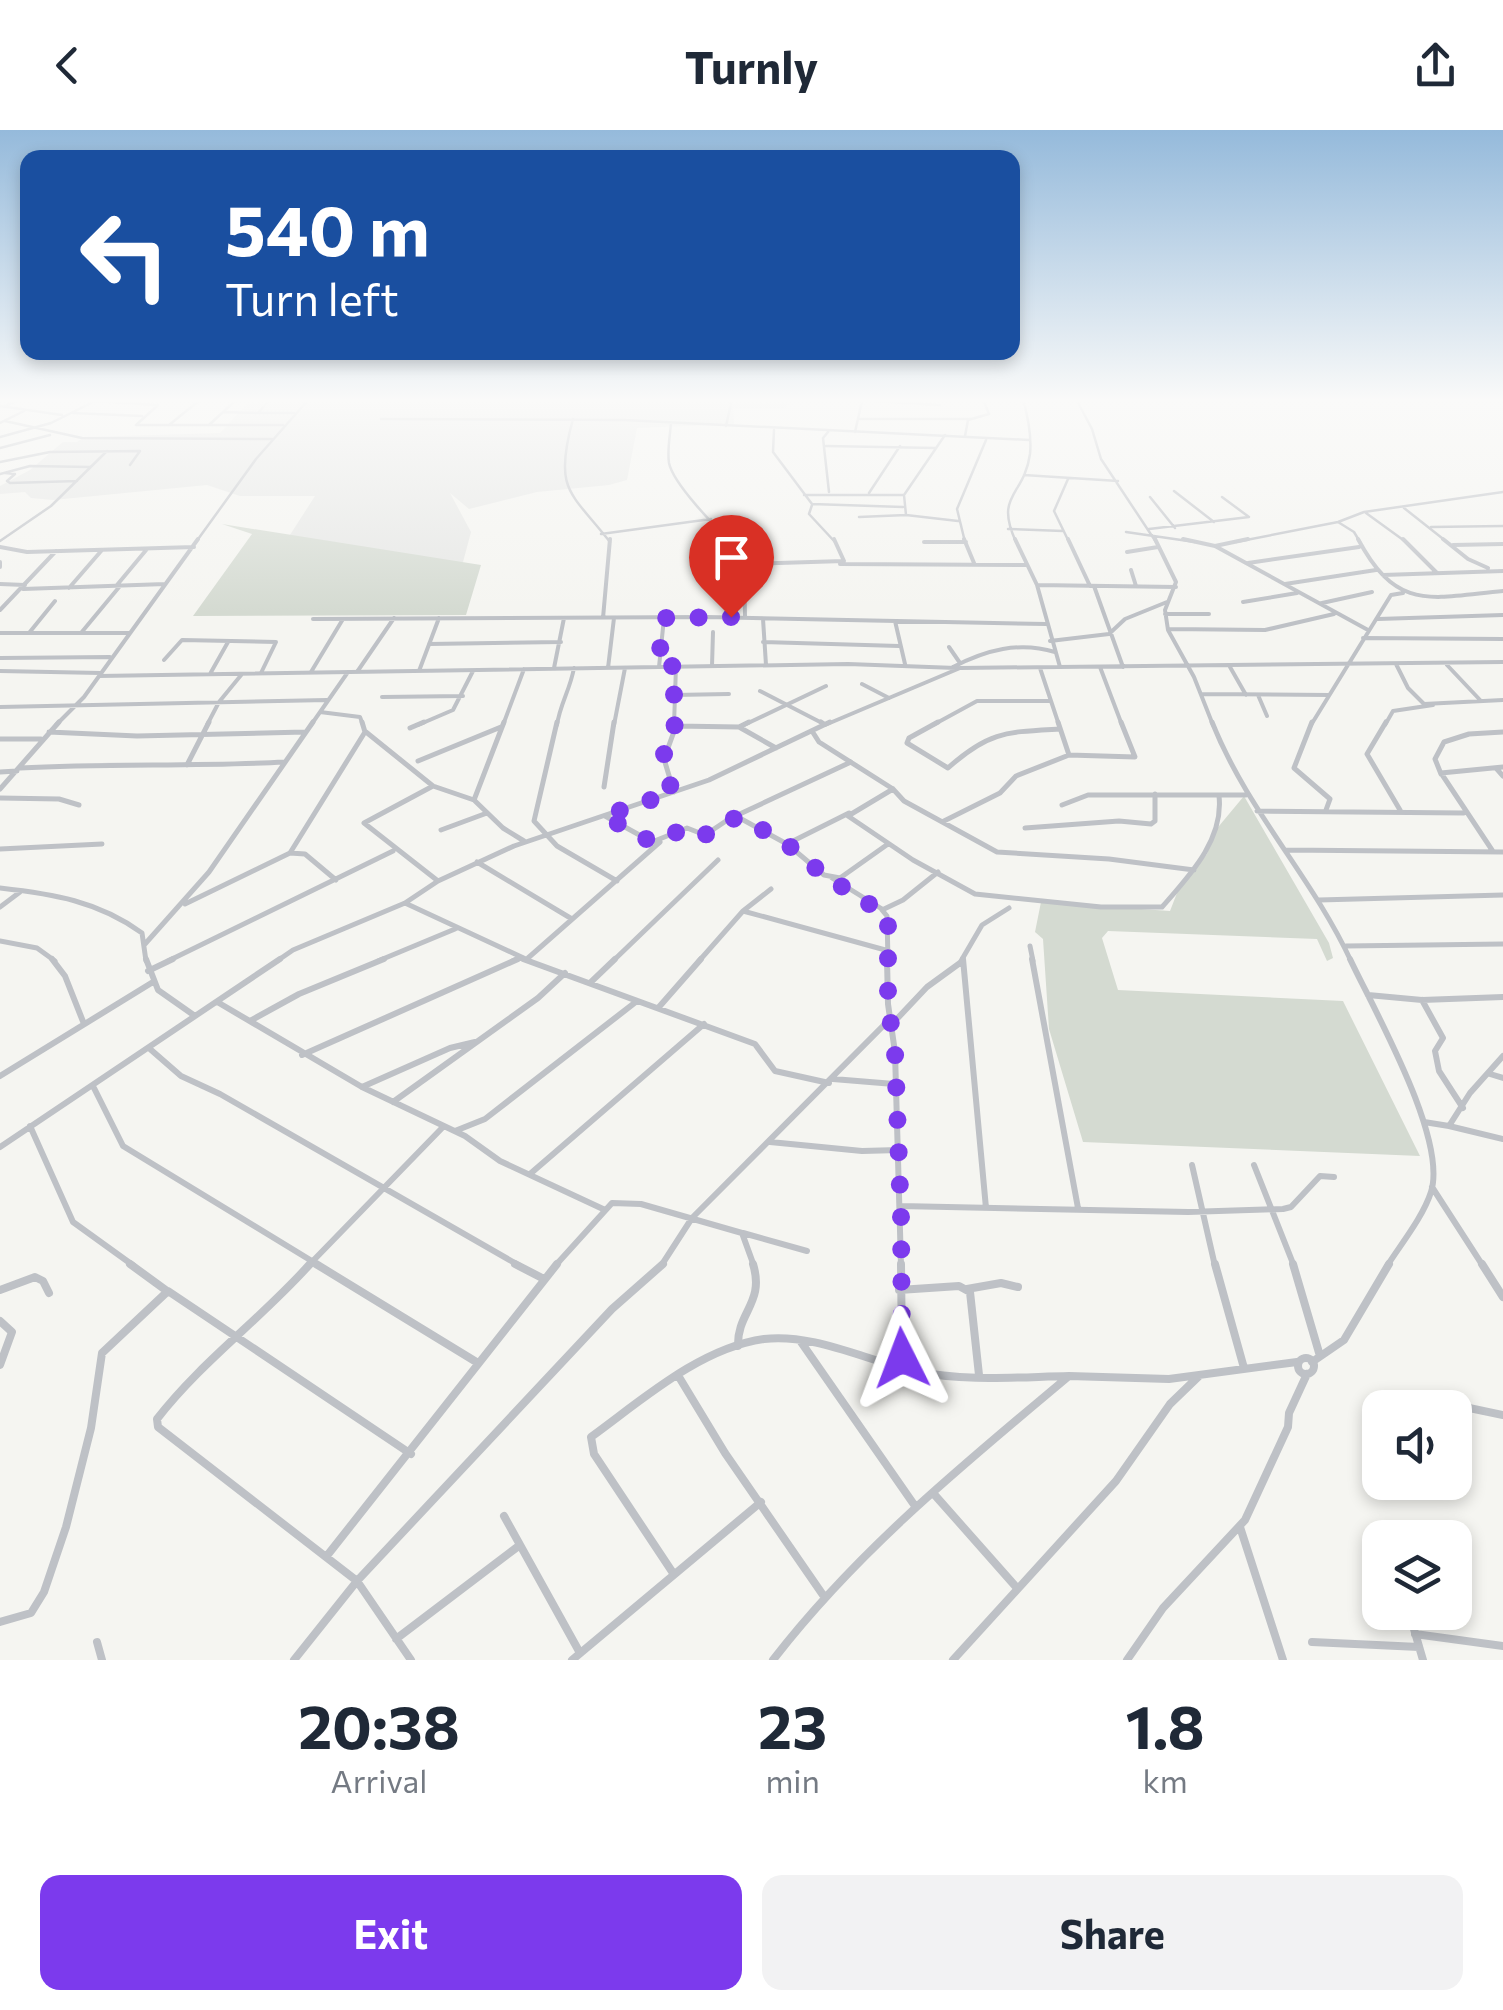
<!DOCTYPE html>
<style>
body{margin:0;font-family:Commissioner,sans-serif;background:#f2f2f3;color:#1f2937;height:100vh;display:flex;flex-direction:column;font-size:38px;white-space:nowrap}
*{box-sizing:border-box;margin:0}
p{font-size:32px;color:#747a83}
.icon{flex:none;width:55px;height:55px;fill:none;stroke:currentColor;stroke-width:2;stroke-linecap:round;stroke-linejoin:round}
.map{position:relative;height:1530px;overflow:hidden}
.details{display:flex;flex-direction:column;background:#fff;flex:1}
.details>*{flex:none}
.banner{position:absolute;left:20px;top:20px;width:1000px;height:210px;border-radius:20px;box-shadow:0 5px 15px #0003;background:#1a4fa0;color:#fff;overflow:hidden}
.fabs{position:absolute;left:1362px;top:1260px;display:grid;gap:20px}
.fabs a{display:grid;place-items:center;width:110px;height:110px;border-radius:20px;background:#fff;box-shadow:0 5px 15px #0003;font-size:50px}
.pin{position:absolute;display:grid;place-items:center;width:85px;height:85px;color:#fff;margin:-102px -42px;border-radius:50% 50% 50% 0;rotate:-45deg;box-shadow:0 0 10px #0007}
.pin .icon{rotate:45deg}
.me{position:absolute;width:110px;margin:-55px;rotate:357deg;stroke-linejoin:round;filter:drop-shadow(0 0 8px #0008)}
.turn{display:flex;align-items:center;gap:35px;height:210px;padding:0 40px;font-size:45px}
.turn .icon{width:130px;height:130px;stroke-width:2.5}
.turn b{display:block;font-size:70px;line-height:85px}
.eta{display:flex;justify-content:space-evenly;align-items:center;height:170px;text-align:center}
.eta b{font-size:60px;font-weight:700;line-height:70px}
.cta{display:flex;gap:20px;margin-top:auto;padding:20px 40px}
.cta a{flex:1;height:115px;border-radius:20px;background:#7c3aed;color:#fff;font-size:40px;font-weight:700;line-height:115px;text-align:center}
.cta a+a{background:#f2f2f3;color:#1f2937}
header{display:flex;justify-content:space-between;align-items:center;height:130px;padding:0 40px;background:#fff;font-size:45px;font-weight:700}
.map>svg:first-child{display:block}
</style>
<header><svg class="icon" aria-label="back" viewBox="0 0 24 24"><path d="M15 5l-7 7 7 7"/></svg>Turnly<svg class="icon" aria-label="share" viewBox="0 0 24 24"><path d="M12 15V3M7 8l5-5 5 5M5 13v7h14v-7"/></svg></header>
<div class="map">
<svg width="1503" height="1530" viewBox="0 0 1503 1530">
<rect width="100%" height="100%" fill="#f5f5f1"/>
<!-- built -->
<path fill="#e6e7e5" d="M252 269H791L786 278H733L734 294 637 298 627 350 609 355 537 362 469 379 450 363 471 402 463 432 272 433 315 366H240L207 355 53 370 31 368 25 362 0 364V356L30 340 63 312H77L84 307 220 303Z"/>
<!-- green -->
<path fill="#d4dad1" d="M222 394 481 435 466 485 193 486 252 404Z
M1244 666 1329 813 1333 828 1327 831 1317 809 1108 801 1102 808 1118 860 1343 871 1420 1026 1083 1012 1049 899 1043 809 1035 802 1041 772 1170 781 1177 763 1207 724 1214 702Z"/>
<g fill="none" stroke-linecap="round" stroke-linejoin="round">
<!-- street-far4 -->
<path stroke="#bec1c6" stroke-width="2.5" d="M57 269 158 275 136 295H283
M270 269 258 283H294
M838 269 940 275
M984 269 1023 270
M1076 269 1092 299 1101 329 1156 412
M0 276 62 285
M5 276 21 269
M223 282 258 283
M73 283 142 286
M381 289 624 290 1029 310
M573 289C553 361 571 362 610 412
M858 289H971
M5 291 82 308 272 309
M0 293 24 281
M671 293C670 306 667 320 669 333 673 353 716 399 733 412
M169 295 201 269
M209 295 237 269
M726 296 732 269
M774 300 773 322 812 374 903 377
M828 302 823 308 829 362
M855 302 862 271
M965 306 968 290 989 284 983 269
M0 307 51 293 93 272
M826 316 936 318
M0 318 50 305
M0 332 50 322 140 321 130 335
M5 343 15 344 7 351 10 353 77 351
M0 344 30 336 90 337
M1024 345 1118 351
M1068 349 1054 381 1069 412
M1174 361 1214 392
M869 363 900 316
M804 365H904
M1150 367 1175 398
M812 375 809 384 835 412
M1404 378 1447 412
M1366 383 1406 412
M906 385 958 391
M859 387 906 385 904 365 945 305
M1338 392 1354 402 1360 412
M1431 397 1503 396
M1008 399 1063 401
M1149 399 1249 387 1222 367
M1126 402 1195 412
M601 404 711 389
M0 411 51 376 107 321
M196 412 256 329 309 269
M965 412 957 379 986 310
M1016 412C994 364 1024 367 1030 324 1032 305 1028 287 1023 269
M1236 412 1338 392 1364 382 1503 362"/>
<!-- street-far3 -->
<path stroke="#bec1c6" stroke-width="4" d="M730 409 744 425 745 487
M964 409 974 433
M1015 409 1037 455 1060 537
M1068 409 1090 456
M1155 409 1176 452 1165 480 1168 500 1194 547 1213 595
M1183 409 1215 416 1368 500
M1358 409C1397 482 1430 468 1503 461
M1403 409 1437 443
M1443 409 1468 429 1488 438
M924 412H966
M1453 415 1503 414
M1215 416 1248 409
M0 417 27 422 194 417
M1127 422 1158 417
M0 432V437
M1248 433 1359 417
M744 434 844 431 834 409
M840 434 1026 435
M1131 440 1136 456
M1383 445 1503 441
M0 454 25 455
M1285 454 1376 440
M117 455 147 419
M1037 455 1176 457
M1094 456 1123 537
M69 458 102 420
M23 459 165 454
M1243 472 1297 463
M1322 473 1372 462
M0 480 56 421
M1165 484H1209
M603 488 610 409
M313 489 707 487 1046 494
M763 489 766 535
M1378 489 1503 485
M895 491 905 534
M1169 499 1265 500 1334 484
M0 503H129
M29 503 55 471
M81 503 120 456
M1363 508 1503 509
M1050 511 1109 504 1125 489 1167 472
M763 512 899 516
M429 514 561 512
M949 517 960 533
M0 528 110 527
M164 530 182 510 276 512 261 543
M1396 534 1408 558 1424 574 1503 570
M1447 535 1481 571
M712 536 713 502
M659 537 664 488
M953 537C986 520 1019 511 1055 522
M1100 537 1122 595
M1230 537 1246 565
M554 538 564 488
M608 538 614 488
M1040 538 1059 595
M0 541 101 543
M419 541 439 488
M311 542 343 489
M357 542 394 488
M210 544 228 512
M99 546 848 534 956 538
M862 554 889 568
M760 561 824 594
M1202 564 1329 565
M674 565 729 564
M1258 565 1267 586
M382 567 463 566
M0 577 327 570
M320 582 360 587 363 595
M56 595 84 567 198 409
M207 595 219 572 242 544
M311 595 348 542
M418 595 453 580 473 541
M503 595 524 539
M557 595C560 574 570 560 574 538
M614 595 625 538
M674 595 676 536
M744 595 826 556
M825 595 960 538 1503 532
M933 595 977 571H1049
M1311 595 1391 465 1403 463
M1385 595 1393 581 1433 575"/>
<!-- street-far2 -->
<path stroke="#bec1c6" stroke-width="5" d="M504 592 474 670 503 698 524 711
M557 592 534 691 557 716 617 751
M672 592 676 596 664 629 674 662
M821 592 824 594
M938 592 909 608 907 613 948 638C989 601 1007 602 1060 599
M1058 592 1069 625
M1212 592C1248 682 1311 745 1351 831
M1312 592 1294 638 1330 669 1326 680
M1386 592 1367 624 1400 680
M676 596 739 597 776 618
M739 597 749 592
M410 598 424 592
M812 601 819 612 893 659 904 671 997 722 1109 729 1194 740
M49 602 137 606 305 602
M366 602 433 656
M0 609H41
M418 631 501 597
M187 635 209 592
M20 638C109 633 196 637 285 632
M1496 638 1503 646
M0 642 17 641
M1441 644 1435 629 1444 612 1469 604 1503 602
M604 657 614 592
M0 659 59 592
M893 659 848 686 913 730 975 764 1101 777H1162C1189 746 1224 710 1219 666
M0 668 59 669 79 675
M1062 675 1088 665H1246
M1257 681 1464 683
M605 686 652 712 687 698 705 705 729 689 851 632
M736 686 787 714 824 745 840 748 888 714
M944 691 1000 663 1016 646 1069 625 1135 627 1121 592
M1025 698 1119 691 1151 694 1155 691V664
M441 700 487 683
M787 714 849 683
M0 719 102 714
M1285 720 1503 722
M1492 720 1441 643 1503 637
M290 723 305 724 336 750
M477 732 572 789
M832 748 882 779
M438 751 364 693 433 656 474 670
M0 758C53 764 98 771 142 803L146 831
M1319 770 1503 765
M405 773 530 831
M185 774 290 723 365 602 362 592
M0 777 20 762
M743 781 771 759
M0 811 37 818 55 831
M145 814 209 742 313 592
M1030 816 1033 831
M1346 816 1503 814
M528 828 660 712
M168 831 393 721
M277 831 293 820 405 773 438 751 514 716 709 650 830 592
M378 831 455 799
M512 831 519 828
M613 831 718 730
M699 831 743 781 889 821
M888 831 887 786 882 780 903 770 938 742
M961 831 982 795 1009 778"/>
<!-- street-far1 -->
<path stroke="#bec1c6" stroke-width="6" d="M52 829 65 846 84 894
M146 829 158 860 195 886
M523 829 755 914 775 941 829 953
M887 829 888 874 895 922 901 1136
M963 829 986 1078
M1032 829 1078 1078
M1350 829C1374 880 1448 1009 1431 1062 1423 1087 1401 1114 1387 1136
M148 841 173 829
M591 852 615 829
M1368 865 1422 870 1503 867
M1422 870 1443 908 1435 921 1439 941 1463 978
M219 873 362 957 465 1006 500 1031 603 1079
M659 877 701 829
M250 891 299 864 384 829
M894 892 927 857 960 833
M150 919 181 946 220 964 520 1136
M302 925 518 829
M1490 944 1503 948
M0 946 153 852
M833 949 894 954
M362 957 450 918 475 912
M94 958 123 1016 320 1136
M393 972 538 868 565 843
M1424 992 1449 996 1470 963 1503 926
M30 996 73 1092 134 1136
M1449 996 1503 1009
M455 1001 485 989 637 871
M770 1012 862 1021 899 1020
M0 1017 280 829
M1192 1035 1215 1136
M1254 1035 1294 1136
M530 1044 704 894
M1432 1057 1483 1136
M900 1076 1188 1082 1283 1079 1291 1077 1320 1046 1334 1047
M743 1103 807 1121
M308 1136 443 997
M555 1136 612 1073 641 1074 742 1103 754 1136
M661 1136 692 1088 892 887"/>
<!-- street -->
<path stroke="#bec1c6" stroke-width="8" d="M130 1134 167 1161
M310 1134C262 1188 201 1232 157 1289L158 1297 357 1451 411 1530
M316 1134 478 1233
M515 1134 544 1149
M1215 1134 1244 1238
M1293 1134 1320 1226
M1482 1134 1503 1167
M967 1159 1001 1153 1018 1157
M0 1160 35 1147 43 1151 49 1163
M899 1160 959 1156 970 1162 979 1245
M0 1191 12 1202 0 1235
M801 1212 915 1376
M738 1216C737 1182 765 1173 753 1134
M1298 1236a8 8 0 1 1 16 0a8 8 0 1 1-16 0Z
M1312 1232 1344 1210 1389 1134
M895 1234 902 1229 901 1134
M679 1247 725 1323 823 1465
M1407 1272 1436 1271 1503 1285
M933 1363 1017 1458
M504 1386 580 1523
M1240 1397 1283 1530
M326 1427 557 1134
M673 1443 594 1324 591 1307C642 1270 700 1218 764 1209 814 1203 867 1231 915 1241 965 1252 1018 1247 1069 1246
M1409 1482 1423 1530
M0 1492 31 1483 44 1462 66 1397 91 1298 102 1223 168 1161 411 1324
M1415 1504 1503 1516
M396 1509 520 1415
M97 1512 102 1530
M1312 1512 1419 1517
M294 1530 357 1451 612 1179 663 1134
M572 1530 761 1372
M773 1530C858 1420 963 1335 1069 1246L1169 1249 1297 1232
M953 1530 1116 1351 1170 1274 1199 1246
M1127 1530 1163 1478 1245 1390 1288 1297 1289 1283 1307 1244"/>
</g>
<!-- sky -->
<linearGradient id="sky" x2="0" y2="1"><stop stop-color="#95badb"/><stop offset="0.56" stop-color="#fafaf9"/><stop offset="1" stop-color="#fafaf9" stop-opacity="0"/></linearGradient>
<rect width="1503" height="483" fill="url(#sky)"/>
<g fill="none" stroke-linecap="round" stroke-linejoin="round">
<!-- route -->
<path stroke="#7c3aed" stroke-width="18" stroke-dasharray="0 32.4" d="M731 487 664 488 658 536H676L672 594 676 596C660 618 660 639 674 662L604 686 652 712 687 698 705 705 729 689 742 688 787 714 824 745 888 786V874L895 922 901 1087 902 1228"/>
</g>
</svg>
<div class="fabs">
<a><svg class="icon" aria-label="sound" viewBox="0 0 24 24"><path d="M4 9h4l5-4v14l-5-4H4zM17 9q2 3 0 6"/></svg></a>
<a><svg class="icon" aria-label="layers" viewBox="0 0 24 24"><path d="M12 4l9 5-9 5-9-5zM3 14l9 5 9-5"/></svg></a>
</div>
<div class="pin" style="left:731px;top:487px;background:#d93025"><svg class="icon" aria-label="arrive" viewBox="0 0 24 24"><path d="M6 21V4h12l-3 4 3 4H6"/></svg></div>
<svg class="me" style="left:902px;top:1228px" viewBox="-20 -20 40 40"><path d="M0-17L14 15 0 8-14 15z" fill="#7c3aed" stroke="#fff" stroke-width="4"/></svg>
<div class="banner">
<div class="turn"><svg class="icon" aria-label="left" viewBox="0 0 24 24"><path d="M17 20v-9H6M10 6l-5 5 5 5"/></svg><div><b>540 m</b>Turn left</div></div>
</div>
</div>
<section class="details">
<div class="eta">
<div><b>20:38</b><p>Arrival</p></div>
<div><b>23</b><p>min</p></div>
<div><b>1.8</b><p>km</p></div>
</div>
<div class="cta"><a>Exit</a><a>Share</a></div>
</section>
